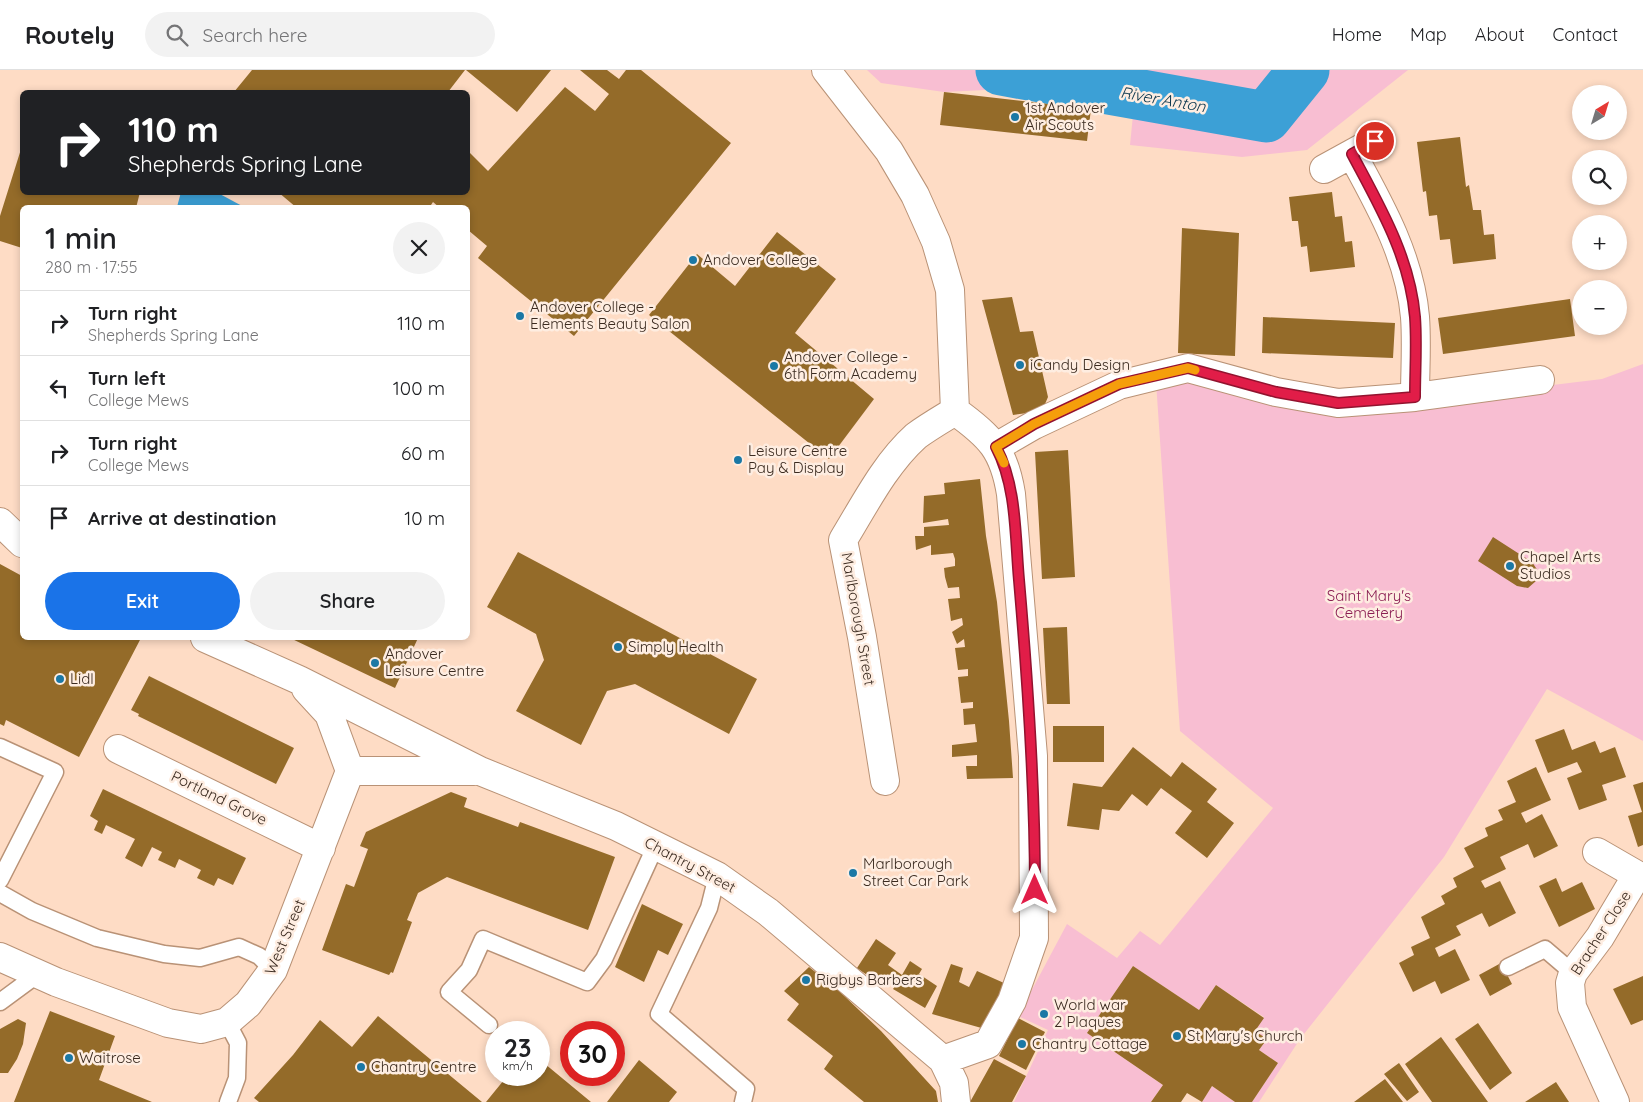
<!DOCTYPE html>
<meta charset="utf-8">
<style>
body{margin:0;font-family:Quicksand,sans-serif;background:#f2f2f2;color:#202124;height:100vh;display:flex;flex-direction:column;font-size:19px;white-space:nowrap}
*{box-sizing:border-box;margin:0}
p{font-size:16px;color:#757577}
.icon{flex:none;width:28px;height:28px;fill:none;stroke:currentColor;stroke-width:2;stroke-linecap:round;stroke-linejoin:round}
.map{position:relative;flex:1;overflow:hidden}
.panel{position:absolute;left:20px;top:135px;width:450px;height:435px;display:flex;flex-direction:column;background:#fff;border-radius:8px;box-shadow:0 2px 8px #0003}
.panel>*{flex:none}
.banner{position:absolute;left:20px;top:20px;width:450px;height:105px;border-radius:8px;box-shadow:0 2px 8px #0003;background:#202124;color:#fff;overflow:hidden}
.needle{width:32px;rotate:38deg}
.buttons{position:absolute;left:1572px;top:15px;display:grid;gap:10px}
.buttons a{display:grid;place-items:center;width:55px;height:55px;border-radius:50%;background:#fff;box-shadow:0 2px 8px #0003;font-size:25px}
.speed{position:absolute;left:485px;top:951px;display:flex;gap:10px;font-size:25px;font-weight:700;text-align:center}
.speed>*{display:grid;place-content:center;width:65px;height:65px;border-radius:50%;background:#fff;box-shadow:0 2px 8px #0003;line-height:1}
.speed small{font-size:12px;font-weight:400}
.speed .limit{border:8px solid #d22;background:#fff;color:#111}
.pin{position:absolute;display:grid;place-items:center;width:42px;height:42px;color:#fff;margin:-21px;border:2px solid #fff;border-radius:50%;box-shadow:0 1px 5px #0007}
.me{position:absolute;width:55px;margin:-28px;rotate:0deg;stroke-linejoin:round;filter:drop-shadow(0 0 4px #0008)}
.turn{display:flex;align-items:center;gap:18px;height:105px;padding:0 25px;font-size:22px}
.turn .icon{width:65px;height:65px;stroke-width:2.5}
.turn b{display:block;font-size:35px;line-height:42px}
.round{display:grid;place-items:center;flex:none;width:52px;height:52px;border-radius:26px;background:#f2f2f2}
.headline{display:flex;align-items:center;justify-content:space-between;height:85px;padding:0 25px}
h1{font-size:30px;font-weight:600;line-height:38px}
.button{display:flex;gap:10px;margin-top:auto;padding:10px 25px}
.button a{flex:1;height:58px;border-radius:30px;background:#1a73e8;color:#fff;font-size:20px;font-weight:600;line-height:58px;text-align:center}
.button a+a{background:#f2f2f2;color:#202124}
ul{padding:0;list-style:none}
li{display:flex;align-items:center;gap:15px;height:65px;padding:0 25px;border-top:1px solid #e0e0e0}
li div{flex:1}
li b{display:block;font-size:19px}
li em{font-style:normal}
header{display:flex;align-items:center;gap:30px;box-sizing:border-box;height:70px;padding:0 25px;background:#fff;border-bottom:1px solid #e0e0e0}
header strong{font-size:24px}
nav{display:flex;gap:28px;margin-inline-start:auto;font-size:18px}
.search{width:350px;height:45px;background:#f2f2f2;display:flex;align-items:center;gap:12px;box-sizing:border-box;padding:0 18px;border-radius:28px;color:#757577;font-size:19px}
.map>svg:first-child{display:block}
</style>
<header>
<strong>Routely</strong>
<div class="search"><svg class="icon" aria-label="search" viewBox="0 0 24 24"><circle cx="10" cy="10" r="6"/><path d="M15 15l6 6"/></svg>Search here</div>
<nav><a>Home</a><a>Map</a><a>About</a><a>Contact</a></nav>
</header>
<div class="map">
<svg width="1643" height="1032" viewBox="0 0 1643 1032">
<rect width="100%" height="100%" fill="#fedcc5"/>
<!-- green -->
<path fill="#f8bed2" d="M867 0H1408L1307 80 1242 87 1130 75 1133 45 986 20 944 22 881 13Z
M1643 294V671L1547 619 1444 787 1300 969 1259 1032H1252L1278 993 1259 980 1267 969 1255 961 1264 947 1216 915 1199 940 1133 896 1087 963 1163 1015 1151 1032H1014L1048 960 1018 946 1067 854 1117 888 1140 861 1160 875 1273 738 1180 661 1156 312 1186 307 1233 321 1487 323 1602 309Z
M1212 1016 1235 1032H1202Z"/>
<!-- water -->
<path fill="#3ca0d6" d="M181 122 218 123 244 137H177Z"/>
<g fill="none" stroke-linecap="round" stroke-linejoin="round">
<!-- river -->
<path stroke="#3ca0d6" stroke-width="51" d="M1001 0 1266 47 1304 0"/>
</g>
<!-- building -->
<path fill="#946b29" d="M252 0H465L448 22H234Z
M466 0H551L517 42Z
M580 0H607L619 9 626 0H641L731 73 574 266 478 188 487 176 468 160V138H440L433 132 429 138H297L278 122H468V81L488 101 565 17 595 41 609 24Z
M944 22 1091 39 1087 71 940 55Z
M1460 67 1466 117 1469 115 1473 140H1481L1484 165 1494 164 1496 189 1453 194 1450 169 1440 170 1437 145 1429 146 1426 121 1423 122 1417 72Z
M22 76V122H140L136 138H22V178L0 171V146Z
M1332 122 1335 147 1342 146 1345 172 1352 171 1355 197 1310 202 1307 176 1301 177 1298 151H1292L1289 127Z
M1182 158 1239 163 1235 286 1178 283Z
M777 162 836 209 795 263 874 329 829 389 649 245 697 184 735 216Z
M1012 227 1020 262 1033 261 1048 327 1042 341 1013 345 982 230Z
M1570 229 1575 266 1443 284 1438 248Z
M1263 247 1395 253 1393 288 1262 283Z
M1068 380 1075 507 1042 509 1035 382Z
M980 409 986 466 997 532 1009 651 1013 708 967 709 966 696H977V685L952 687V675L977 672 975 654 964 655 963 639 973 638V632L961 633 958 607 968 606V599L958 600 955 578 965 577 964 569 957 574 952 562 963 555 962 548 951 551 948 529 960 528 959 517 948 518 945 507 944 498 955 496V489L953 483 931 485V475L916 480 915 466H924V457L949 455 948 449 923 453 924 426 945 424 944 413Z
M1493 467 1532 492 1538 501 1536 511 1528 518 1517 516 1478 491Z
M518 482 757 609 729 664 635 614 607 621 581 675 516 641 544 590 536 564 487 537Z
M0 494 22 506V568H141L79 687 6 650 4 656 0 654Z
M1067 557 1070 634H1047L1043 558Z
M290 568H418L395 618Z
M149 606 294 678 276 714 138 646 139 644 131 640Z
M1053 656H1104V692H1053Z
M1564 659 1572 680 1595 671 1600 683 1615 677 1626 707 1602 715 1607 730 1579 740 1567 708 1582 702 1577 692 1548 703 1535 670Z
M1133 677 1171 707 1182 692 1217 719 1207 732 1234 753 1207 788 1175 763 1192 741 1161 718 1147 736 1132 724 1119 741 1102 739 1099 760 1067 756 1073 713 1102 717Z
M1536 697 1551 730 1521 743 1526 753 1542 744 1558 776 1534 788 1528 774 1500 787 1506 799 1481 811 1485 818 1500 811 1516 843 1489 857 1482 843 1456 856 1461 865 1435 878 1439 887 1455 879 1470 910 1441 924 1435 911 1413 922 1399 893 1414 885 1411 877 1430 868 1421 847 1445 834 1441 826 1457 817 1453 808 1474 797 1464 778 1488 766 1485 758 1503 750 1498 740 1516 732 1507 711Z
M1643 712V775L1638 777 1628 746 1642 742 1633 715Z
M103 719 246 788 233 815 218 808 214 816 197 808 201 800 179 789 175 798 158 790 162 782 152 777 142 797 125 788 135 769 106 755 102 764 94 760 98 751 90 746Z
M451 722 467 728 464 737 518 757 520 752 615 787 588 860 447 807 418 823 407 850 412 852 393 903 391 902 389 905 322 880 346 814 354 817 368 779 360 776 366 762Z
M1556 808 1562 822 1582 812 1595 839 1559 857 1539 816Z
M642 834 683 854 668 885 658 880 644 912 615 897Z
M876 869 896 883 888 895 902 905 910 891 922 899 919 904 937 916 925 938 893 919 896 915 882 905 877 912 857 898Z
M1501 893 1512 914 1490 926 1479 905Z
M951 894 963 898 959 912 969 917 977 901 1004 913 985 959 932 944Z
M1133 896 1199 940 1216 915 1264 948 1255 961 1267 969 1259 980 1278 993 1252 1032H1235L1212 1016 1202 1032 1187 1023 1181 1032H1151L1163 1015 1087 963Z
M809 897 837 919 881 961 936 1021 938 1032H864L824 999 833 986 787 950 799 934 784 921Z
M1643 906V950L1631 955 1613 919Z
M50 941 115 966 99 1010 152 1032H14Z
M378 946 482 1032H259L254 1028 293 985 320 950 352 977Z
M1018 948 1045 962 1026 1000 999 986Z
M18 949 26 953 23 974 17 989 8 1003H0V959Z
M1478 953 1512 1003 1490 1020 1455 969Z
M1441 967 1488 1032H1432L1405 994Z
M539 989 591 1032H486L508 1005H539Z
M994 989 1026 1006 1012 1032H970Z
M639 990 677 1022 669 1032H607Z
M1399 993 1419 1022 1407 1031 1384 1004Z
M1385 1009 1403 1032H1354Z
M1556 1012 1569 1032H1525Z"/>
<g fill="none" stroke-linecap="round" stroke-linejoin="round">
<defs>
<path id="service" d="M0 677 55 702 0 810
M717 806 709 838 659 944 746 1019 743 1032
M0 823 32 841 97 868 164 884 200 888 239 877 259 886 273 900
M1508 897 1545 879 1573 903
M0 932 38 904
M227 952 238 973 237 1008 228 1032
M489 955 449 922 469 900 483 869 587 912 604 889 656 775"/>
<path id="minor" d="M826 0 889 81 915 125 936 172 950 220 955 341
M1352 84C1380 135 1410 188 1415 247 1417 273 1415 301 1415 327
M1324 99 1375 71
M996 377 1034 355 1119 315 1188 298 1276 322 1338 333 1415 327 1540 310
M0 452 22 473
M205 568 299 610 480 701 616 756 717 806 768 842 943 990 954 1013 956 1032
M118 679 321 778
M350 701H474
M885 711 862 567 843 470C865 434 885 394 916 366 928 357 942 349 955 341
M1597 782 1637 805 1600 867 1573 903 1570 913 1572 937 1615 1032
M0 887 56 912 168 953 201 959 227 952 248 934 273 900 350 701 329 644 306 619
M943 990 988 974 1012 931 1034 868 1033 686 1011 424C1004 380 990 366 955 341"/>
</defs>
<!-- service casing -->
<use href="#service" stroke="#b99276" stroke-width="19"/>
<!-- minor casing -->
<use href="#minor" stroke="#b99276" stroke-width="30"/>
<!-- service -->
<use href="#service" stroke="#fff" stroke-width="16"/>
<!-- minor -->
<use href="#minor" stroke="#fff" stroke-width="28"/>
</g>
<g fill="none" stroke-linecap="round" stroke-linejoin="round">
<defs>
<path id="route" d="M1035 820C1035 716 1028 614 1019 510 1015 466 1017 417 996 377L1034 354 1119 314 1188 298 1276 322 1338 333 1415 327C1415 301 1417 273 1415 247 1410 187 1379 135 1352 84L1375 71"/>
</defs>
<!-- route casing -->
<use href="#route" stroke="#92132f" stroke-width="12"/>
<!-- route -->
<use href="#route" stroke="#e11d48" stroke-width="9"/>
<!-- slow -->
<path stroke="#f59e0b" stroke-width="9" d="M1004 393 996 377 1034 354 1119 314 1188 298 1195 300"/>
</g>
<!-- markers -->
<g fill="#1b78a5" stroke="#feede1" stroke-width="2">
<circle cx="1015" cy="47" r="5"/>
<circle cx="693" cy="190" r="5"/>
<circle cx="520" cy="246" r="5"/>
<circle cx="1020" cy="295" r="5"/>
<circle cx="774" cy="296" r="5"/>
<circle cx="738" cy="390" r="5"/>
<circle cx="1510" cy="496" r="5"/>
<circle cx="618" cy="577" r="5"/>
<circle cx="375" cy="593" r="5"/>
<circle cx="60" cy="609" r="5"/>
<circle cx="853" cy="803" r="5"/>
<circle cx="806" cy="910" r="5"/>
<circle cx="1044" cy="944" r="5"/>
<circle cx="1177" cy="966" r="5"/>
<circle cx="1022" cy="974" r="5"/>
<circle cx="69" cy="988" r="5"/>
<circle cx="361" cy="997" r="5"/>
</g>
<g text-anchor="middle" stroke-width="5" stroke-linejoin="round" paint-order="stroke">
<!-- poi labels -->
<g font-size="15" fill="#3b2b20" stroke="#feede1" text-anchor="start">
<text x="1025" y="43">1st Andover<tspan x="1025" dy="17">Air Scouts</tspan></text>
<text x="703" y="195">Andover College</text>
<text x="530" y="242">Andover College -<tspan x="530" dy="17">Elements Beauty Salon</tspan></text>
<text x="784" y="292">Andover College -<tspan x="784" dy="17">6th Form Academy</tspan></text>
<text x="1030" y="300">iCandy Design</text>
<text x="748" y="386">Leisure Centre<tspan x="748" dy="17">Pay &amp; Display</tspan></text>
<text x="1520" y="492">Chapel Arts<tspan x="1520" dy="17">Studios</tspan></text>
<text x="628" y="582">Simply Health</text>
<text x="385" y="589">Andover<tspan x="385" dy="17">Leisure Centre</tspan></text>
<text x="70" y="614">Lidl</text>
<text x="863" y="799">Marlborough<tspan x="863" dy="17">Street Car Park</tspan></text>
<text x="816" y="915">Rigbys Barbers</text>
<text x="1054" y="940">World war<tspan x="1054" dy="17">2 Plaques</tspan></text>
<text x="1187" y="971">St Mary's Church</text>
<text x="1032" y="979">Chantry Cottage</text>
<text x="79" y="993">Waitrose</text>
<text x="371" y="1002">Chantry Centre</text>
</g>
<!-- park labels -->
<g font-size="15" fill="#8a1d52" stroke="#feede1">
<text x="1369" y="531">Saint Mary's<tspan x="1369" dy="17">Cemetery</tspan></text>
</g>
<!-- street labels -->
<g font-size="15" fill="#3b2b20" stroke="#feede1">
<text transform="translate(858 549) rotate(80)" y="5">Marlborough Street</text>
<text transform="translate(219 728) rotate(26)" y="5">Portland Grove</text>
<text transform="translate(690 795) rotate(28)" y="5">Chantry Street</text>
<text transform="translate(1601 863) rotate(-57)" y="5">Bracher Close</text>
<text transform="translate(285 867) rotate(-67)" y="5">West Street</text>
</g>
<!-- water labels -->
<g font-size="16" font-style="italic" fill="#0e394f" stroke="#feede1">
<text transform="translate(1163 29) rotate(10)" y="6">River Anton</text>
</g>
</g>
</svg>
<div class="buttons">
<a><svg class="needle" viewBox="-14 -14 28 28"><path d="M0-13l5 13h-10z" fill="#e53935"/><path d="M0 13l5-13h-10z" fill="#757577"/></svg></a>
<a><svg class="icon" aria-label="search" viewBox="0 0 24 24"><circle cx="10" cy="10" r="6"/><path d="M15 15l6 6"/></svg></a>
<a>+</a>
<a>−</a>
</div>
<div class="speed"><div>23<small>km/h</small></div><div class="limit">30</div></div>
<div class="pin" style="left:1375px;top:71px;background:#d93025"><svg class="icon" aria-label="arrive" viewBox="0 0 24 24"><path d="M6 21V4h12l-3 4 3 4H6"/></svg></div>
<svg class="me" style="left:1035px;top:820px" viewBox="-20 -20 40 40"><path d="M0-17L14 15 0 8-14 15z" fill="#e11d48" stroke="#fff" stroke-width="4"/></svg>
<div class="banner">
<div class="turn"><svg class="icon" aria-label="right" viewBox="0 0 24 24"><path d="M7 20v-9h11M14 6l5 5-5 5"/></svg><div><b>110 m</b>Shepherds Spring Lane</div></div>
</div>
<section class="panel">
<div class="headline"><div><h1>1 min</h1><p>280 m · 17:55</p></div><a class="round"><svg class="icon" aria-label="close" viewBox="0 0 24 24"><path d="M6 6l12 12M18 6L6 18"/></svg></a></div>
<ul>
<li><svg class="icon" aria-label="right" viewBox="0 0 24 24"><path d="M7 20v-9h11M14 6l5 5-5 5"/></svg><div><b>Turn right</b><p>Shepherds Spring Lane</p></div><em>110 m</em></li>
<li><svg class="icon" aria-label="left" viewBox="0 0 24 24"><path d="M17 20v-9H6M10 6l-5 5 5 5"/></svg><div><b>Turn left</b><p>College Mews</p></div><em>100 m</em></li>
<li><svg class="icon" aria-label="right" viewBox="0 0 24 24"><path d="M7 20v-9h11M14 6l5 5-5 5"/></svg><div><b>Turn right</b><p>College Mews</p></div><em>60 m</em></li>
<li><svg class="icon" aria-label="arrive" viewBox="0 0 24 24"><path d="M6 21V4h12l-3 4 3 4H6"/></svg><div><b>Arrive at destination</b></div><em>10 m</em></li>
</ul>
<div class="button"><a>Exit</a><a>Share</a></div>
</section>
</div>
